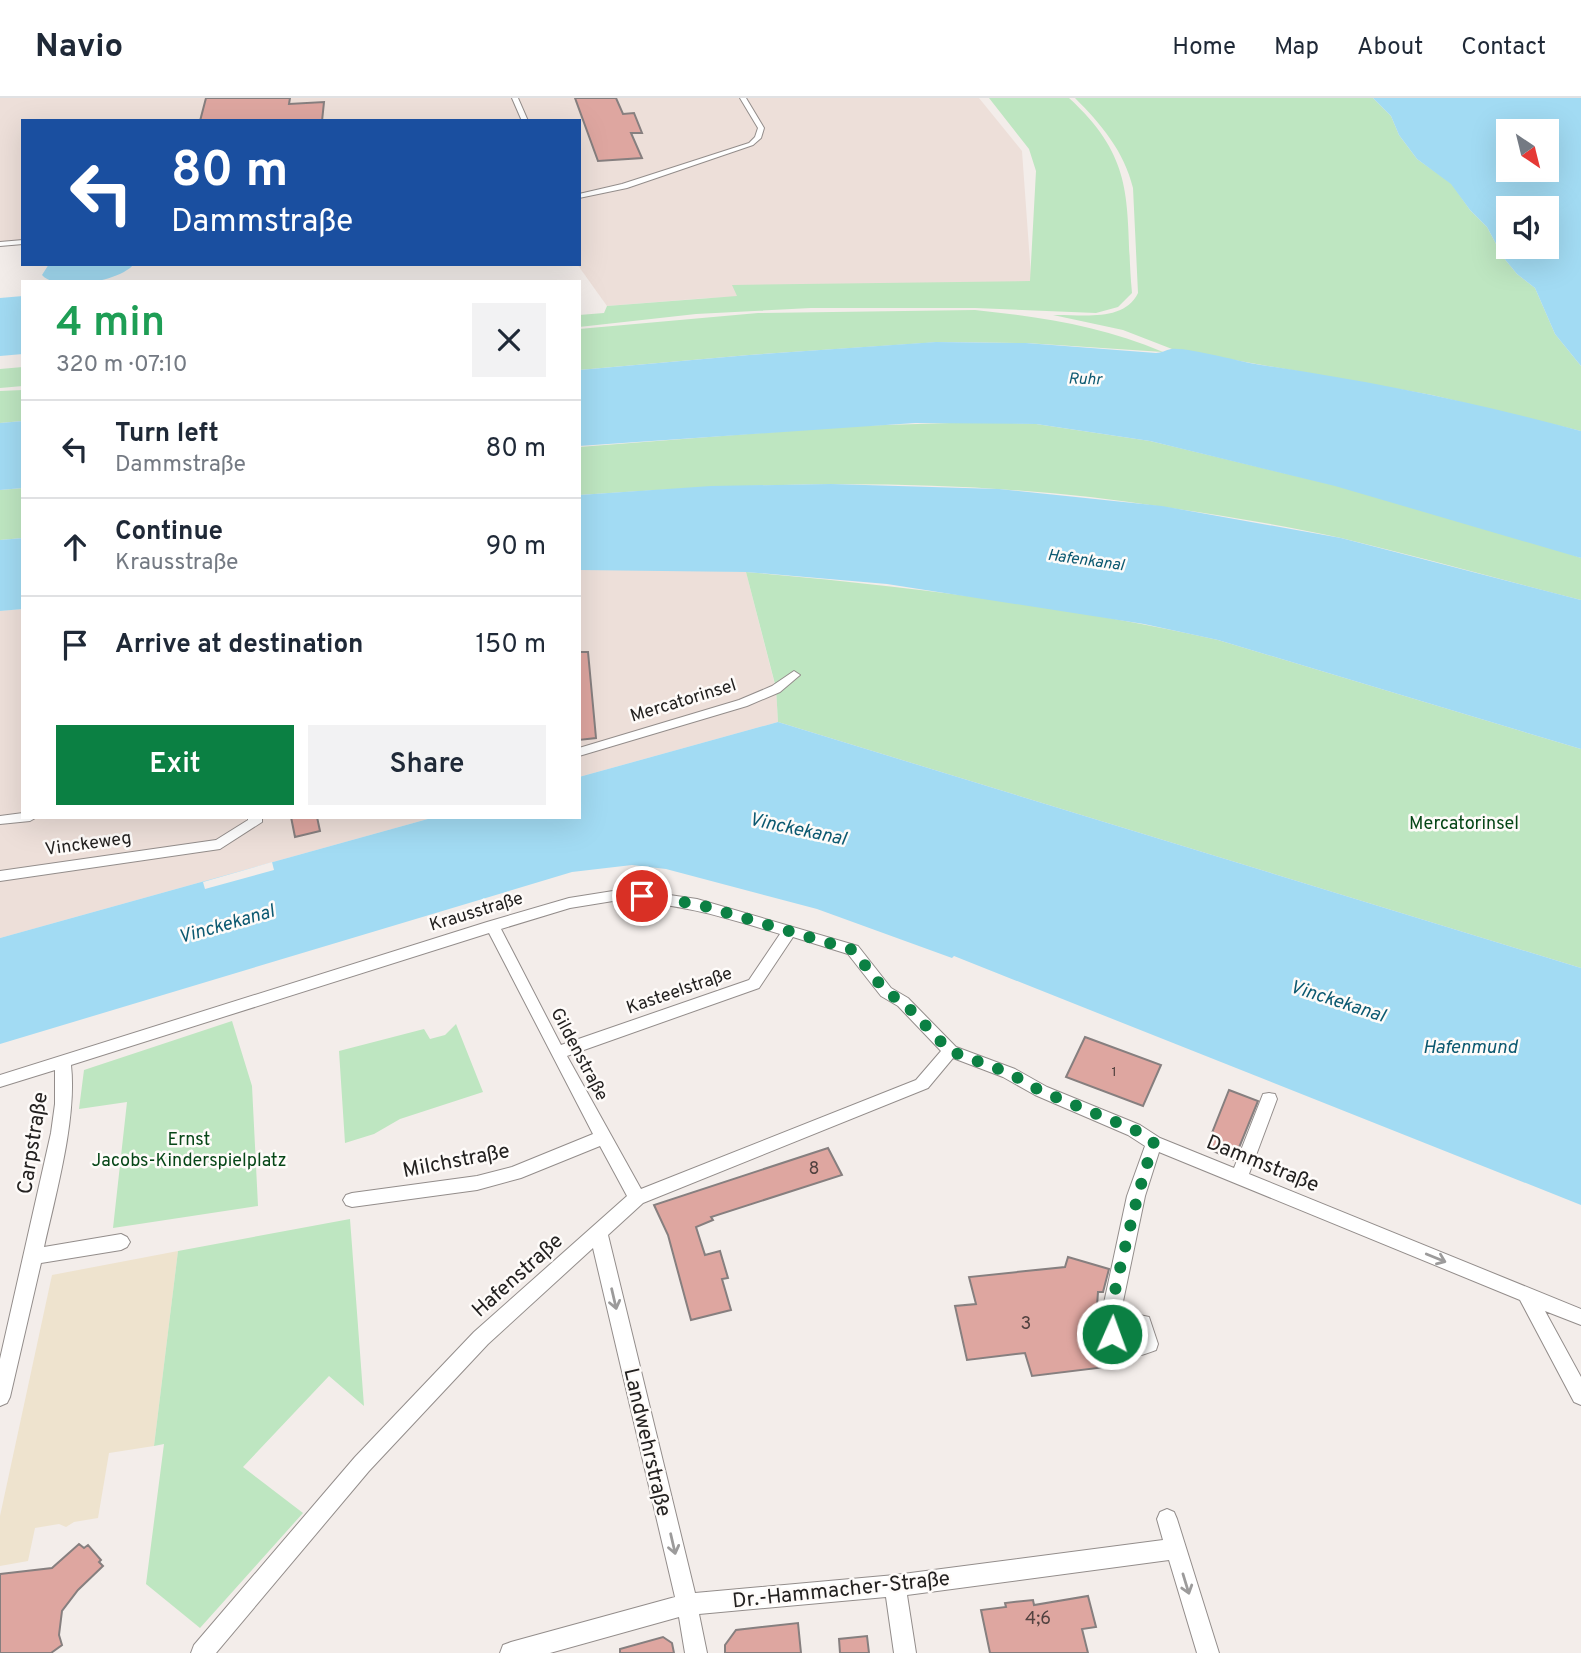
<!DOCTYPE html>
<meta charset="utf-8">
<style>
body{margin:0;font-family:Overpass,sans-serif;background:#f2f2f3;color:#1f2937;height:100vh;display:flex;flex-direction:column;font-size:26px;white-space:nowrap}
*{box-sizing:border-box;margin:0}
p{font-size:23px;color:#747a83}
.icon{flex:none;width:38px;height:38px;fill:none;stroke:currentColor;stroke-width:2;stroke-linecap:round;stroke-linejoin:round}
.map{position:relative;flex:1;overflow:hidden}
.panel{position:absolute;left:21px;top:182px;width:560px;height:539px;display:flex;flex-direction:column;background:#fff;border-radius:0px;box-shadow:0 7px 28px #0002}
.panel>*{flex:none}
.guide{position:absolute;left:21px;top:21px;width:560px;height:147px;border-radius:0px;box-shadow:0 7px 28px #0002;background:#1a4fa0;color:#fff;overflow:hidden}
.needle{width:46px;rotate:145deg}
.controls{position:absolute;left:1496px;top:21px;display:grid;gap:14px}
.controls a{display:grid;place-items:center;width:63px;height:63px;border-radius:0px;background:#fff;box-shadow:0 7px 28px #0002;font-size:35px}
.pin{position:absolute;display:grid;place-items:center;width:60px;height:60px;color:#fff;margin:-30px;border:4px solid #fff;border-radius:50%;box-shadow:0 2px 7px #0007}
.me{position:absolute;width:77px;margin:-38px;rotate:2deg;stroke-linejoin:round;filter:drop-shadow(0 0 5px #0008)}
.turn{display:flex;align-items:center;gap:24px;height:147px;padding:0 35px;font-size:32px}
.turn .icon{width:91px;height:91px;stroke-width:2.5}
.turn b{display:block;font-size:49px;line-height:60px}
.round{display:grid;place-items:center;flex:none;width:74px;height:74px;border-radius:0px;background:#f2f2f3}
.summary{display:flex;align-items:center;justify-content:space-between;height:119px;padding:0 35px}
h1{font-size:42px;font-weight:600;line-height:52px;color:#1e9e55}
.cta{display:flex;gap:14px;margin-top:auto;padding:14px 35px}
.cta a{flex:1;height:80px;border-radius:0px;background:#0b8043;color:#fff;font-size:28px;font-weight:600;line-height:80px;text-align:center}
.cta a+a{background:#f2f2f3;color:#1f2937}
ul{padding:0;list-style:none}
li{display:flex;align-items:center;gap:21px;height:98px;padding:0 35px;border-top:2px solid #e0e1e3}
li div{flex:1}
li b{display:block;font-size:26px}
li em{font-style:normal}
header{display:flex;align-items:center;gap:42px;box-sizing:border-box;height:98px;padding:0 35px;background:#fff;border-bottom:2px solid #e0e1e3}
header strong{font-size:33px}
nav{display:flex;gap:38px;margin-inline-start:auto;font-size:24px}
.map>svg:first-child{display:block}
</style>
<header>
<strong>Navio</strong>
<nav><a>Home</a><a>Map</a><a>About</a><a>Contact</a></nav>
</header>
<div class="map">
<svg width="1581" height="1555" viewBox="0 0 1581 1555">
<rect width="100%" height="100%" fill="#f3edea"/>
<!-- built -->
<path fill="#eddfd9" d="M0 0H979L1022 53 1032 192 708 200 607 208 577 166H579V23H23V146L0 148Z
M659 471 746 474 776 591 778 624 579 679V472Z
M23 511V719H435L0 840V513Z"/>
<!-- education -->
<path fill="#eee3ce" d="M178 1153 154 1348 109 1355 98 1420 74 1424 66 1429 59 1426 35 1430 28 1463 0 1468V1418L52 1177Z"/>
<!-- green -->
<path fill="#bee6c1" d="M989 0H1069C1140 65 1124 109 1132 195L1118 209 1096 215 975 210H811L696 216 579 229V217L604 215 607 208 737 198 732 187 1030 183 1036 73 1029 51Z
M1075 0H1373L1391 18 1399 37 1417 61 1451 85 1470 112 1487 129 1503 159 1517 176 1535 190 1555 236 1581 268V333L1432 297 1172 251 1123 232 1053 217C1079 216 1124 225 1138 195L1133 90C1124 53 1101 26 1075 0Z
M975 212C1041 219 1102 228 1163 254L1026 245 940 244 749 257 579 272V231L758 215Z
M23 269V288L0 290V271Z
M23 292V323L0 325V293Z
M982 324 1036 326 1150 343 1338 388 1559 452 1581 460V502C1501 482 1421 459 1341 440 1283 427 1223 418 1164 409 971 379 774 383 579 397V349L853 328Z
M23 390V440L0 442V392Z
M746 474C905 488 1063 507 1218 542L1581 651V870L778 624 776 590Z
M232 923 252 988 258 1108 113 1130 127 1004 79 1011 84 972Z
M456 926 483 994 400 1021 374 1036 345 1045 339 953 424 931 430 941 445 937Z
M350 1121 364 1308 329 1278 243 1369 303 1415 200 1530 146 1486 164 1346 154 1348 178 1153Z"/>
<!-- water -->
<path fill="#a2dbf3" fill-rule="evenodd" d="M1373 0H1581V268L1555 236 1535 190 1517 176 1503 159 1487 129 1470 112 1451 86 1417 61 1399 37 1391 18ZM1508 33H1547V72H1508ZM1547 110V149H1508V110Z
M49 166H134C120 184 57 194 42 177Z
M23 198V256L0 258V200Z
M936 244 1026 245 1156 255C1161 255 1166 252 1171 251 1188 249 1240 264 1261 267 1369 283 1475 304 1581 333V460L1335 388 1150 343 1036 326 915 325 579 348V272L749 257Z
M23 323V390L0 392V325Z
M831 386 999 391 1162 408 1341 440 1581 502V651L1218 542 1144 526 887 486 746 474 579 472V397L711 388Z
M23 440V511L0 513V442Z
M778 624 1581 870V1107L954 858 952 860 817 811 666 771 632 767 572 774 0 946V840L435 719H579V679Z"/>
<!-- pier -->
<path fill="#f3edea" d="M272 764 274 772 205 791 203 784Z"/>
<!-- building -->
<path fill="#dea6a0" stroke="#867f7f" stroke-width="2" d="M206 0H290L289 6 324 4 322 23H200Z
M575 0H616L623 16 634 15 642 35H631L642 60 598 63Z
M579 554H588L596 640 579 642Z
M291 719H317L320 733 295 739Z
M1085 939 1161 967 1143 1008 1066 979Z
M1229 992 1258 1003 1234 1062 1206 1050Z
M828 1050 842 1077 711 1119 713 1122 696 1129 705 1157 720 1153 728 1180 722 1181 731 1212 691 1222 668 1137 654 1107Z
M1068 1159 1109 1171 1103 1194H1098L1097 1208 1090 1216 1106 1269 1032 1278 1025 1255 967 1262 955 1208 976 1206 969 1179 1065 1169Z
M79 1446 84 1450 88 1447 101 1462 99 1464 103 1468 78 1492 62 1513 59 1537 62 1547 51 1555H0V1476L52 1470Z
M1088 1498 1096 1529 1082 1531 1088 1555H990L981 1512 1006 1509 1005 1505 1033 1502 1034 1507Z
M798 1525 801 1555H725V1547L736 1532Z
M867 1538 869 1555H840L839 1541Z
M663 1539 672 1545 674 1555H620V1551Z"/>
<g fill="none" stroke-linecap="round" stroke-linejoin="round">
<defs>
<path id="minor" d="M512 0H518L528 23H522Z
M740 0H746L764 30 761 40 753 47 627 90 579 100V96L622 86 749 45 755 39 758 30Z
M23 142V146L0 148V144Z
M794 573 800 577 780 594 747 608 579 658V650L739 602 772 588Z
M23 715V719H37L30 723 0 726V718Z
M248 719H262V724L220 751 0 783V773L216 742 248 722Z
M613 793H642L697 801 858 848 891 890 908 900 956 949 1015 971 1047 989 1140 1027 1160 1040 1234 1070 1263 996 1269 995 1275 996 1277 1001 1249 1076 1581 1211V1227L1545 1213 1581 1279V1307L1574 1304 1520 1202 1159 1054 1145 1098 1121 1213 1149 1219 1158 1246 1156 1252C1143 1257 1121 1264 1108 1259L1101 1219 1127 1098 1145 1048 1128 1037 1035 997 1003 979 953 960 928 990 643 1105 608 1137 695 1495 895 1477 1163 1442 1157 1421 1160 1414 1167 1411 1174 1414 1177 1421 1219 1555H1197L1169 1462 907 1497 916 1555H894L886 1499 699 1516 707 1555H685L679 1519 550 1555H500L503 1547 511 1544 675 1499 593 1150 488 1246 369 1373 216 1555H191L194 1547 355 1359 474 1234 627 1098 600 1048 521 1080 477 1092 352 1109 346 1107 343 1102 346 1097 352 1095 477 1078 512 1069 593 1036 489 835 71 967C77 1020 56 1095 44 1149L121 1136 127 1139 130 1144 127 1149 121 1152 41 1165 10 1299 7 1305 0 1308V1261L51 1035 55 1006V972L0 989V977L487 824 569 800ZM613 803C673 803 724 819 780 836L749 882 561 947 501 831 570 810ZM793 839 848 856 881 898 898 908 941 953 916 982 641 1091 567 958 759 890ZM1121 1229 1135 1232 1138 1240 1123 1243Z"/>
</defs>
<!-- minor casing -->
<use href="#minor" stroke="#938d8b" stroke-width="2"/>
<!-- minor -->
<use href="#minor" fill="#fff" fill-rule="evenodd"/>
</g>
<!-- one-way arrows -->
<defs><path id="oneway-shaft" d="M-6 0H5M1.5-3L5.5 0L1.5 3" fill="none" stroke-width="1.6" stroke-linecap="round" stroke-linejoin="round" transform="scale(1.75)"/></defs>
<g stroke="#9c9b9b">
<use href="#oneway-shaft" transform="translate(1436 1160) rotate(22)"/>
<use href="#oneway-shaft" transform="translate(614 1201) rotate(77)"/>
<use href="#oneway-shaft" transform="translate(673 1446) rotate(77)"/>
<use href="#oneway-shaft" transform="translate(1186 1486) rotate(73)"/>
</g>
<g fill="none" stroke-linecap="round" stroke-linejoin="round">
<!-- route -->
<path stroke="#0b8043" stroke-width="12" stroke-dasharray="0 21.6" d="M642 798 697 806 853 852 886 894 903 904 950 953 1009 975 1041 993 1135 1032 1154 1045C1140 1085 1131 1125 1121 1166 1116 1190 1109 1212 1112 1236"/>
</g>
<g text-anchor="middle" stroke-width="5" stroke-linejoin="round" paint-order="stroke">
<!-- number labels -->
<g font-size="14" fill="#524240">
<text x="1114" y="978">1</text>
</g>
<!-- far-water labels -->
<g font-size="16" font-style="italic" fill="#0c5971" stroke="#fefbf9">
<text transform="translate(1085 280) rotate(2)" y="6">Ruhr</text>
<text transform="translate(1086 461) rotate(8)" y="6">Hafenkanal</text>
</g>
<!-- street labels -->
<g font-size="18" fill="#232120" stroke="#fefbf9">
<text transform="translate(683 602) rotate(-17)" y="6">Mercatorinsel</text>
<text transform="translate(88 745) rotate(-8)" y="6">Vinckeweg</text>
<text transform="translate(476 813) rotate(-17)" y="6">Krausstraße</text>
<text transform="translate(679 892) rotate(-19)" y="6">Kasteelstraße</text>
<text transform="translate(580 956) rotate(62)" y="6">Gildenstraße</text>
</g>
<!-- park labels -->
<g font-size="18" fill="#064617" stroke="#fefbf9">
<text x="1464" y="731">Mercatorinsel</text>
<text x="189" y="1047">Ernst<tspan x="189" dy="21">Jacobs-Kinderspielplatz</tspan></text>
</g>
<!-- near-number labels -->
<g font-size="18" fill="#524240">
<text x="814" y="1076">8</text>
<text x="1026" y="1231">3</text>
<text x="1038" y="1526">4;6</text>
</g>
<!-- water labels -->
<g font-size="19" font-style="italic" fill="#0c5971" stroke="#fefbf9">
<text transform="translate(798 730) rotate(12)" y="7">Vinckekanal</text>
<text transform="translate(226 825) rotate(-16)" y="7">Vinckekanal</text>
<text transform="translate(1338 902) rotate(18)" y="7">Vinckekanal</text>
<text x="1470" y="955">Hafenmund</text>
</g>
<!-- near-street labels -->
<g font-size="21" fill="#232120" stroke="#fefbf9">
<text transform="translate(32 1045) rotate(-81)" y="7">Carpstraße</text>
<text transform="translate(456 1062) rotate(-11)" y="7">Milchstraße</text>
<text transform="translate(1263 1065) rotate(22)" y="7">Dammstraße</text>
<text transform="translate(517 1177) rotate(-42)" y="7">Hafenstraße</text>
<text transform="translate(648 1344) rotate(77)" y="7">Landwehrstraße</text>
<text transform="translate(841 1491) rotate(-6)" y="7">Dr.-Hammacher-Straße</text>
</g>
</g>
</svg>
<div class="controls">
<a><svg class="needle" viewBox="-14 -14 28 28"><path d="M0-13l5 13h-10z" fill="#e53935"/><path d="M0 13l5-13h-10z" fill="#747a83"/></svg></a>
<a><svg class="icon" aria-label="sound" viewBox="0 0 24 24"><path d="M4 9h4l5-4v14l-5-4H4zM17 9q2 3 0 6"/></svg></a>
</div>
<div class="pin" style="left:642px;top:798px;background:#d93025"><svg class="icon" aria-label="arrive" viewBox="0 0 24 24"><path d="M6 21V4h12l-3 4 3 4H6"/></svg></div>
<svg class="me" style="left:1112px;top:1236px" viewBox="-20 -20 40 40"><circle r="17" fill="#0b8043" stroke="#fff" stroke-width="3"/><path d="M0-11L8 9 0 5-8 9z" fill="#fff"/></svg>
<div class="guide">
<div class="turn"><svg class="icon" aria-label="left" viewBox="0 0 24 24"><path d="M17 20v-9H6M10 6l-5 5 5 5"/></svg><div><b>80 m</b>Dammstraße</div></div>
</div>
<section class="panel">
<div class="summary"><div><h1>4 min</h1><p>320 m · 07:10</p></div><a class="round"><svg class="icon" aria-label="close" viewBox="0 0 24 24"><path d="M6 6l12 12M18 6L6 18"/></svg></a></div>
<ul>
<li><svg class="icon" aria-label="left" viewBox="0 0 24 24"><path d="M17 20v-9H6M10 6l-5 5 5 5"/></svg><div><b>Turn left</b><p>Dammstraße</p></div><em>80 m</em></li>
<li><svg class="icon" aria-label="ahead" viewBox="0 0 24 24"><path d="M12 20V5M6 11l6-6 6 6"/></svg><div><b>Continue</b><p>Krausstraße</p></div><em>90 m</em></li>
<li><svg class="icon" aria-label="arrive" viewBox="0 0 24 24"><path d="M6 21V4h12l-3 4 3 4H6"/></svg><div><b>Arrive at destination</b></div><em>150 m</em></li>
</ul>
<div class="cta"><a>Exit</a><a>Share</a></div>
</section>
</div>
